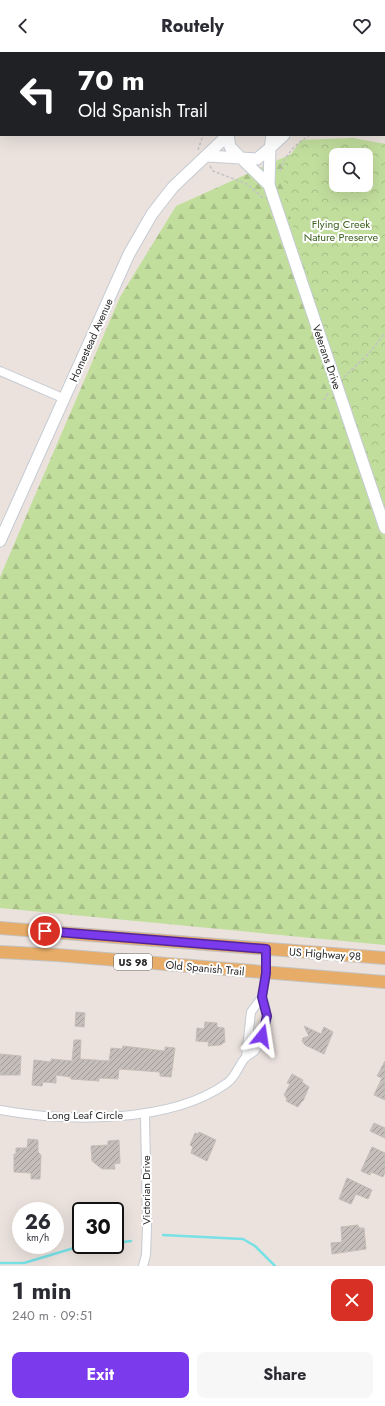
<!DOCTYPE html>
<meta charset="utf-8">
<style>
body{margin:0;font-family:Jost,sans-serif;background:#f7f7f7;color:#2b2b33;height:100vh;display:flex;flex-direction:column;font-size:15px;white-space:nowrap}
*{box-sizing:border-box;margin:0}
p{font-size:13px;color:#7c7c81}
.icon{flex:none;width:22px;height:22px;fill:none;stroke:currentColor;stroke-width:2;stroke-linecap:round;stroke-linejoin:round}
.map{position:relative;height:1214px;overflow:hidden}
.details{display:flex;flex-direction:column;background:#fff;flex:1}
.details>*{flex:none}
.banner{position:absolute;left:0px;top:0px;width:385px;height:84px;box-shadow:0 4px 16px #0002;background:#202124;color:#fff;overflow:hidden}
.buttons{position:absolute;left:329px;top:96px;display:grid;gap:8px}
.buttons a{display:grid;place-items:center;width:44px;height:44px;border-radius:8px;background:#fff;box-shadow:0 4px 16px #0002;font-size:20px}
.speed{position:absolute;left:12px;top:1150px;display:flex;gap:8px;font-size:20px;font-weight:700;text-align:center}
.speed>*{display:grid;place-content:center;width:52px;height:52px;border-radius:50%;background:#fff;box-shadow:0 4px 16px #0002;line-height:1}
.speed small{font-size:10px;font-weight:400}
.speed .limit{border:2px solid #111;border-radius:6px;background:#fff;color:#111}
.pin{position:absolute;display:grid;place-items:center;width:34px;height:34px;color:#fff;margin:-17px;border:2px solid #fff;border-radius:50%;box-shadow:0 1px 4px #0007}
.me{position:absolute;width:44px;margin:-22px;rotate:15deg;stroke-linejoin:round;filter:drop-shadow(0 0 3px #0008)}
.turn{display:flex;align-items:center;gap:14px;height:84px;padding:0 12px;font-size:18px}
.turn .icon{width:52px;height:52px;stroke-width:2.5}
.turn b{display:block;font-size:28px;line-height:34px}
.round{display:grid;place-items:center;flex:none;width:42px;height:42px;border-radius:8px;background:#f7f7f7}
.head{display:flex;align-items:center;justify-content:space-between;height:68px;padding:0 12px}
h1{font-size:24px;font-weight:700;line-height:30px}
.cta{display:flex;gap:8px;margin-top:auto;padding:8px 12px}
.cta a{flex:1;height:46px;border-radius:8px;background:#7c3aed;color:#fff;font-size:16px;font-weight:700;line-height:46px;text-align:center}
.cta a+a{background:#f7f7f7;color:#2b2b33}
header{display:flex;justify-content:space-between;align-items:center;height:52px;padding:0 12px;background:#fff;font-size:18px;font-weight:700}
.map>svg:first-child{display:block}
</style>
<header><svg class="icon" aria-label="back" viewBox="0 0 24 24"><path d="M15 5l-7 7 7 7"/></svg>Routely<svg class="icon" aria-label="heart" viewBox="0 0 24 24"><path d="M12 20l-8-8c-3-5 5-10 8-4 3-6 11-1 8 4z"/></svg></header>
<div class="map">
<svg width="385" height="1214" viewBox="0 0 385 1214">
<defs>
<pattern id="forest-firs" width="22" height="20" patternUnits="userSpaceOnUse"><rect width="22" height="20" fill="#c2de9d"/><path d="M5 1l3.5 6h-7zM16 11l3.5 6h-7z" fill="#a7bf87"/></pattern>
<pattern id="park-crowns" width="20" height="18" patternUnits="userSpaceOnUse"><rect width="20" height="18" fill="#c2de9d"/><path d="M2 6a3 3 0 1 1 6 0M12 15a3 3 0 1 1 6 0" fill="none" stroke="#a7bf87"/></pattern>
<pattern id="building-hatch" width="6" height="6" patternUnits="userSpaceOnUse"><rect width="6" height="6" fill="#c4bdb9"/><path d="M-1 1l2-2M0 6l6-6M5 7l2-2" fill="none" stroke="#9f9a97"/></pattern>
</defs>
<rect width="100%" height="100%" fill="#ebe2dd"/>
<!-- forest -->
<path fill="url(#forest-firs)" fill-rule="evenodd" d="M352 86 385 92V893L0 856V525L120 245 176 154 298 99ZM336 103H366V133H336Z"/>
<!-- park -->
<path fill="url(#park-crowns)" fill-rule="evenodd" d="M352 86 385 92V457L328 292 284 144V112L301 88ZM336 103H366V133H336Z"/>
<g fill="none" stroke-linecap="round" stroke-linejoin="round">
<!-- stream -->
<path stroke="#77e1e6" stroke-width="2.5" d="M163 1183 243 1187 255 1194 275 1214
M115 1191 131 1189
M0 1211H24L74 1196 99 1193"/>
</g>
<!-- building -->
<path fill="url(#building-hatch)" stroke="#c6bdb7" d="M76 960 85 961 84 975 75 974Z
M205 970 217 971V975L224 976 225 990 220 993 208 994 209 990 196 989 197 976 204 977Z
M304 974 321 982 324 975 333 980 324 1002 305 993 302 989 303 986 309 984Z
M74 988H81L80 1007 109 1009 111 996 122 997 123 994 165 999V995L175 996 171 1025 160 1024V1020L119 1017 118 1027 99 1026V1029L71 1027V1025L56 1023V1031L43 1030 42 1034 32 1033 34 1008 51 1010V1007L72 1009Z
M0 1002 21 1004 20 1023H0Z
M385 1009V1048L374 1043 382 1026 377 1024Z
M292 1022 303 1028 302 1030 309 1035 303 1049H302L298 1055 286 1049 287 1047 284 1043 290 1032 287 1031Z
M374 1071 385 1076V1086L370 1079Z
M199 1080 216 1088 207 1109 191 1101 193 1095 190 1093 195 1081 198 1082Z
M28 1087 38 1088V1100L41 1103 40 1127H31V1121L14 1120V1102H16V1096H27Z
M119 1088 120 1111 114 1112 115 1117H102L92 1109 91 1094 108 1093V1089Z
M372 1095 385 1101V1120L383 1125 371 1120 370 1123 361 1119Z
M347 1126 372 1138 368 1147 356 1142 351 1152 339 1147Z
M358 1173 359 1176H364L366 1197 332 1202 331 1191 342 1190 341 1175Z"/>
<g fill="none" stroke-linecap="round" stroke-linejoin="round">
<defs>
<path id="lane" d="M77 0 78 1
M107 1 108 0
M0 23H1
M0 34 1 35"/>
<path id="street" d="M0 319 65 347
M246 1005 251 960 262 945 266 921V897
M0 1058C65 1070 171 1072 227 1031 236 1025 239 1012 246 1005 249 1002 254 1001 256 997 266 981 270 962 262 945
M143 1214 146 1203 147 1175 145 1062"/>
<path id="secondary" d="M210 0 211 1
M384 69 385 70
M228 83 230 95 241 106 257 107 270 96 272 83
M284 83 270 96 269 133 385 476
M207 104 241 106 269 133
M0 489 129 202 152 162 173 135 228 83"/>
<path id="primary" d="M0 876 385 906
M0 900 57 903 385 930"/>
</defs>
<!-- lane casing -->
<use href="#lane" stroke="#c5cbd3" stroke-width="6"/>
<!-- street casing -->
<use href="#street" stroke="#c5cbd3" stroke-width="10"/>
<!-- secondary casing -->
<use href="#secondary" stroke="#c5cbd3" stroke-width="13"/>
<!-- primary casing -->
<use href="#primary" stroke="#c3c3c3" stroke-width="14"/>
<!-- path -->
<path stroke="#c3c3c3" stroke-width="1.5" stroke-dasharray="3 2" stroke-linecap="butt" d="M181 1V0
M384 81H385
M198 98 203 83
M210 114 213 119 247 132 263 146
M280 119C285 102 296 92 310 83
M344 325 370 300 385 281
M324 348 329 340"/>
<!-- lane -->
<use href="#lane" stroke="#fff" stroke-width="4"/>
<!-- street -->
<use href="#street" stroke="#fff" stroke-width="8"/>
<!-- secondary -->
<use href="#secondary" stroke="#fff" stroke-width="11"/>
<!-- primary -->
<use href="#primary" stroke="#e7ac67" stroke-width="12"/>
</g>
<g fill="none" stroke-linecap="round" stroke-linejoin="round">
<defs>
<path id="route" d="M45 879 266 897V921L262 945 267 964 262 984"/>
</defs>
<!-- route casing -->
<use href="#route" stroke="#51269a" stroke-width="10"/>
<!-- route -->
<use href="#route" stroke="#7c3aed" stroke-width="7"/>
</g>
<g text-anchor="middle" stroke-width="4" stroke-linejoin="round" paint-order="stroke">
<!-- shield labels -->
<rect fill="#fff" stroke="#6a6a6a" stroke-width="1" x="114" y="902" width="38" height="16" rx="3"/>
<g font-size="10" font-weight="bold" fill="#2a2a2a">
<text x="133" y="914">US 98</text>
</g>
<!-- park labels -->
<g font-size="11" fill="#3c621f" stroke="#fff">
<text x="341" y="176">Flying Creek<tspan x="341" dy="13">Nature Preserve</tspan></text>
</g>
<!-- street labels -->
<g font-size="11" fill="#2a2a2a" stroke="#fff">
<text transform="translate(91 288) rotate(-66)" y="4">Homestead Avenue</text>
<text transform="translate(327 305) rotate(71)" y="4">Veterans Drive</text>
<text transform="translate(325 902) rotate(4)" y="4">US Highway 98</text>
<text transform="translate(205 916) rotate(5)" y="4">Old Spanish Trail</text>
<text x="85" y="1067">Long Leaf Circle</text>
<text transform="translate(146 1138) rotate(-90)" y="4">Victorian Drive</text>
</g>
</g>
</svg>
<div class="buttons">
<a><svg class="icon" aria-label="search" viewBox="0 0 24 24"><circle cx="10" cy="10" r="6"/><path d="M15 15l6 6"/></svg></a>
</div>
<div class="speed"><div>26<small>km/h</small></div><div class="limit">30</div></div>
<div class="pin" style="left:45px;top:879px;background:#d93025"><svg class="icon" aria-label="arrive" viewBox="0 0 24 24"><path d="M6 21V4h12l-3 4 3 4H6"/></svg></div>
<svg class="me" style="left:262px;top:984px" viewBox="-20 -20 40 40"><path d="M0-17L14 15 0 8-14 15z" fill="#7c3aed" stroke="#fff" stroke-width="4"/></svg>
<div class="banner">
<div class="turn"><svg class="icon" aria-label="left" viewBox="0 0 24 24"><path d="M17 20v-9H6M10 6l-5 5 5 5"/></svg><div><b>70 m</b>Old Spanish Trail</div></div>
</div>
</div>
<section class="details">
<div class="head"><div><h1>1 min</h1><p>240 m · 09:51</p></div><a class="round" style="background:#d93025;color:#fff"><svg class="icon" aria-label="close" viewBox="0 0 24 24"><path d="M6 6l12 12M18 6L6 18"/></svg></a></div>
<div class="cta"><a>Exit</a><a>Share</a></div>
</section>
